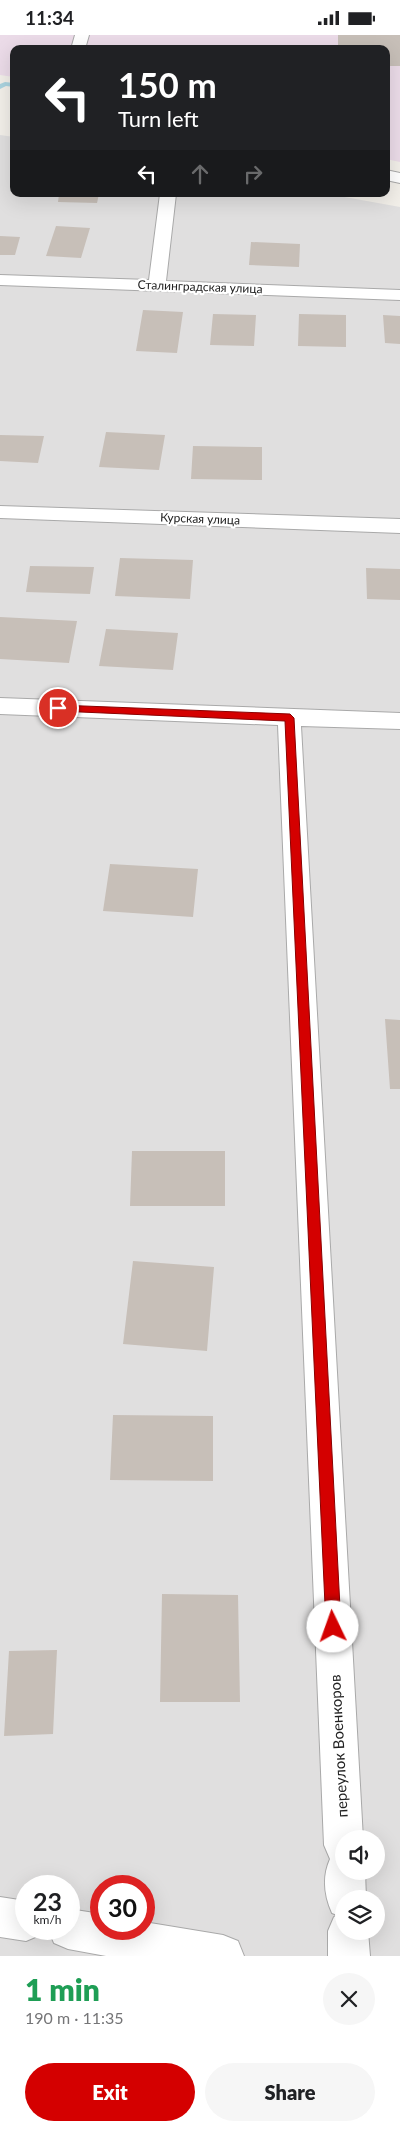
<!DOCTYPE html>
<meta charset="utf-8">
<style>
body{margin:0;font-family:Lato,sans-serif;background:#f6f6f6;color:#202124;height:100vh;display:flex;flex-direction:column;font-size:19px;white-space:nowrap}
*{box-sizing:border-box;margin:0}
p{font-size:16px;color:#757577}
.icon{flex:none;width:28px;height:28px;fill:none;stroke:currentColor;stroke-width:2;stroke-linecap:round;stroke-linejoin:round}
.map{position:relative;height:1921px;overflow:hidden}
.panel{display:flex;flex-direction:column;background:#fff;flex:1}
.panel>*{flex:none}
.top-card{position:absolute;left:10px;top:10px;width:380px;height:152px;border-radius:10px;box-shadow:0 5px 20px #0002;background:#202124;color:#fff;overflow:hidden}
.fabs{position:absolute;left:335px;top:1795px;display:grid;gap:10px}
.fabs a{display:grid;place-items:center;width:50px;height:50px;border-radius:50%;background:#fff;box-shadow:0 5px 20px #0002;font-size:25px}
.speed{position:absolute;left:15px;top:1840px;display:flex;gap:10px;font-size:25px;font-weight:700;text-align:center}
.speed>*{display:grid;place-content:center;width:65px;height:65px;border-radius:50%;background:#fff;box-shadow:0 5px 20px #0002;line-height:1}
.speed small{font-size:12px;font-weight:400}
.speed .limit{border:8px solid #d22;background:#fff;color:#111}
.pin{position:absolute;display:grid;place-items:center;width:42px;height:42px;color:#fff;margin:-21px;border:2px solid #fff;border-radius:50%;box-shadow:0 1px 5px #0007}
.me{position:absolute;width:55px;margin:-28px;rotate:357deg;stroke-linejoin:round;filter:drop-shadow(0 0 4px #0008)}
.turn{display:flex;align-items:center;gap:18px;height:105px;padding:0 25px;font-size:22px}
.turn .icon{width:65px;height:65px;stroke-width:2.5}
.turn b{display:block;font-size:35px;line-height:42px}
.lanes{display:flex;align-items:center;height:48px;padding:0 25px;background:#0003;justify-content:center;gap:25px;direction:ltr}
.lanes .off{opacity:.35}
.round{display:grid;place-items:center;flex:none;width:52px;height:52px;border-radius:26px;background:#f6f6f6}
.overview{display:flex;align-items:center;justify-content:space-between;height:85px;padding:0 25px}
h1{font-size:30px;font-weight:800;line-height:38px;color:#1e9e55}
.primary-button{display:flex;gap:10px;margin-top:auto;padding:10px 25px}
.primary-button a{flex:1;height:58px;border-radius:30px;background:#d40000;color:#fff;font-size:20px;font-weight:800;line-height:58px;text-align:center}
.primary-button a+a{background:#f6f6f6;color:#202124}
.status{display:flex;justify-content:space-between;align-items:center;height:35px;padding:0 25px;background:#fff;direction:ltr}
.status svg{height:14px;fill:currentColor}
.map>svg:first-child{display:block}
</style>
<div class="status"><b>11:34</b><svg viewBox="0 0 49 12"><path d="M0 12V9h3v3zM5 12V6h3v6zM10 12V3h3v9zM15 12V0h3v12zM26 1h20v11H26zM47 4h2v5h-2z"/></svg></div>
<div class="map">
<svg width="400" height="1921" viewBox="0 0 400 1921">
<rect width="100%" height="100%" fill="#f2efe9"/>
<!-- residential -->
<path fill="#e0dfdf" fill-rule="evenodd" d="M0 100 14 102V159H328L400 172V1921H0ZM344 1804H376V1836H344ZM26 1851H69V1894H26ZM101 1851H144V1894H101ZM344 1864H376V1896H344Z"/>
<!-- industrial -->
<path fill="#ebdbe8" d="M0 0H400V127L386 124V14H14V42L0 40Z"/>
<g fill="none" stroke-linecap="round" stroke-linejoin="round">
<!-- stream -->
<path fill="#aad3df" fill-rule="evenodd" d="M5 47 14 48V52L6 51 0 54V49Z"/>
</g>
<!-- building -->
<path fill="#c7bfb8" d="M338 0H400V31H386V14H338Z
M59 159H99L97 168 58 167Z
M56 191 90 193 81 223 46 221Z
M0 201 20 202 15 220H0Z
M251 207 300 209 299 232 249 230Z
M143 275 183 277 177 318 136 316Z
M213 279 256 280 254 311 210 310Z
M299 279 346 280V312L298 311Z
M383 280 400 281V309L385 308Z
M106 397 165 400 159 435 99 432Z
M0 400 44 401 38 428 0 426Z
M193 411 262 412V445L191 444Z
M120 523 193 525 190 564 115 561Z
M30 531 94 532 90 559 26 557Z
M366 533 400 534V565L367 564Z
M0 582 77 586 69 628 0 624Z
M106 594 178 598 173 635 99 631Z
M110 829 198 834 193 882 103 876Z
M385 984 400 985V1054H390Z
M132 1116H225V1171H130Z
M133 1226 214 1232 207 1316 123 1309Z
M113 1380 213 1381V1446L110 1445Z
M162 1559 238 1560 240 1667H160Z
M57 1615 53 1699 4 1701 9 1616Z"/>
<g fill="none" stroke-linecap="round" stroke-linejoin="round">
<defs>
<path id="minor" d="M75 0H89L85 14H71Z
M386 135 400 138V148L386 145Z
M160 159H176L166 246 400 255V265L0 250V240L149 245Z
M0 471 400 484V498L0 483Z
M0 663 400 678V694L301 691 363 1804H344V1836H365L366 1864H344V1896H368L370 1921H328V1896L334 1882 337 1880 332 1878C324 1860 322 1842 330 1824L324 1810 278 690 0 679Z
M0 1862 26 1866V1894H43L40 1900 26 1906 0 1902Z
M69 1874 101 1879V1894H144V1887L223 1900 238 1906 244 1921H106L68 1914 54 1908 48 1894H69Z"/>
</defs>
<!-- minor casing -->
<use href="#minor" stroke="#a9a9a9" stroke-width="2"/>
<!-- minor -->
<use href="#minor" fill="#fff" fill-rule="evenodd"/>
</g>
<!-- route -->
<path fill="#d40000" stroke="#8a0000" d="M58 670 290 679 294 683 341 1592 339 1598 333 1600 328 1598 326 1592 285 686 58 676 53 673Z"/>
<g text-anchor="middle" stroke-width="4.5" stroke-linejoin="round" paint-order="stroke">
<!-- far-street labels -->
<g font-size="12" fill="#222" stroke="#fff">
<text transform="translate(200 252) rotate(2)" y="4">Сталинградская улица</text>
<text transform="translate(200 484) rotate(2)" y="4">Курская улица</text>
</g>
<!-- street labels -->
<g font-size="15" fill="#222" stroke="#fff">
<text transform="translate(339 1711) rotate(-93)" y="5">переулок Военкоров</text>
</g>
</g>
</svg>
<div class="fabs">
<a><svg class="icon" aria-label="sound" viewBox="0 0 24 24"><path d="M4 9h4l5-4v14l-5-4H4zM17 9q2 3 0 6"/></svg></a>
<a><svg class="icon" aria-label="layers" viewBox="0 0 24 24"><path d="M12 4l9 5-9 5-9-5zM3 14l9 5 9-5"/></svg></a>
</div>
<div class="speed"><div>23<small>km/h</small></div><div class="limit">30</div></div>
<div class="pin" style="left:58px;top:673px;background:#d93025"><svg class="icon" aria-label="arrive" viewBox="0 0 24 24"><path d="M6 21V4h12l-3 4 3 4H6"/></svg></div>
<svg class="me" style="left:333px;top:1592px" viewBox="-20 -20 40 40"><circle r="19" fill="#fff"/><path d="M0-13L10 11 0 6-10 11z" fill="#d40000"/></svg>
<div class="top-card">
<div class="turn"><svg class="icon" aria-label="left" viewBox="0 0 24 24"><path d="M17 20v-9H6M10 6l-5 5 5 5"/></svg><div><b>150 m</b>Turn left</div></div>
<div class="lanes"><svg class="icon" aria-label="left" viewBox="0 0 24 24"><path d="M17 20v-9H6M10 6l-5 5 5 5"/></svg><svg class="icon off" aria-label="ahead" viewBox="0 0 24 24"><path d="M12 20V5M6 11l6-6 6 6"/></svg><svg class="icon off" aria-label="right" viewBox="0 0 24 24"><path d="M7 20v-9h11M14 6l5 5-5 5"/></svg></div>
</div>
</div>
<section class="panel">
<div class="overview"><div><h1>1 min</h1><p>190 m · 11:35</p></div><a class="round"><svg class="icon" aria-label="close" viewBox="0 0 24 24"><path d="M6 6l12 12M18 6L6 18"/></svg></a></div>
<div class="primary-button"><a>Exit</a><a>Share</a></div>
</section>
